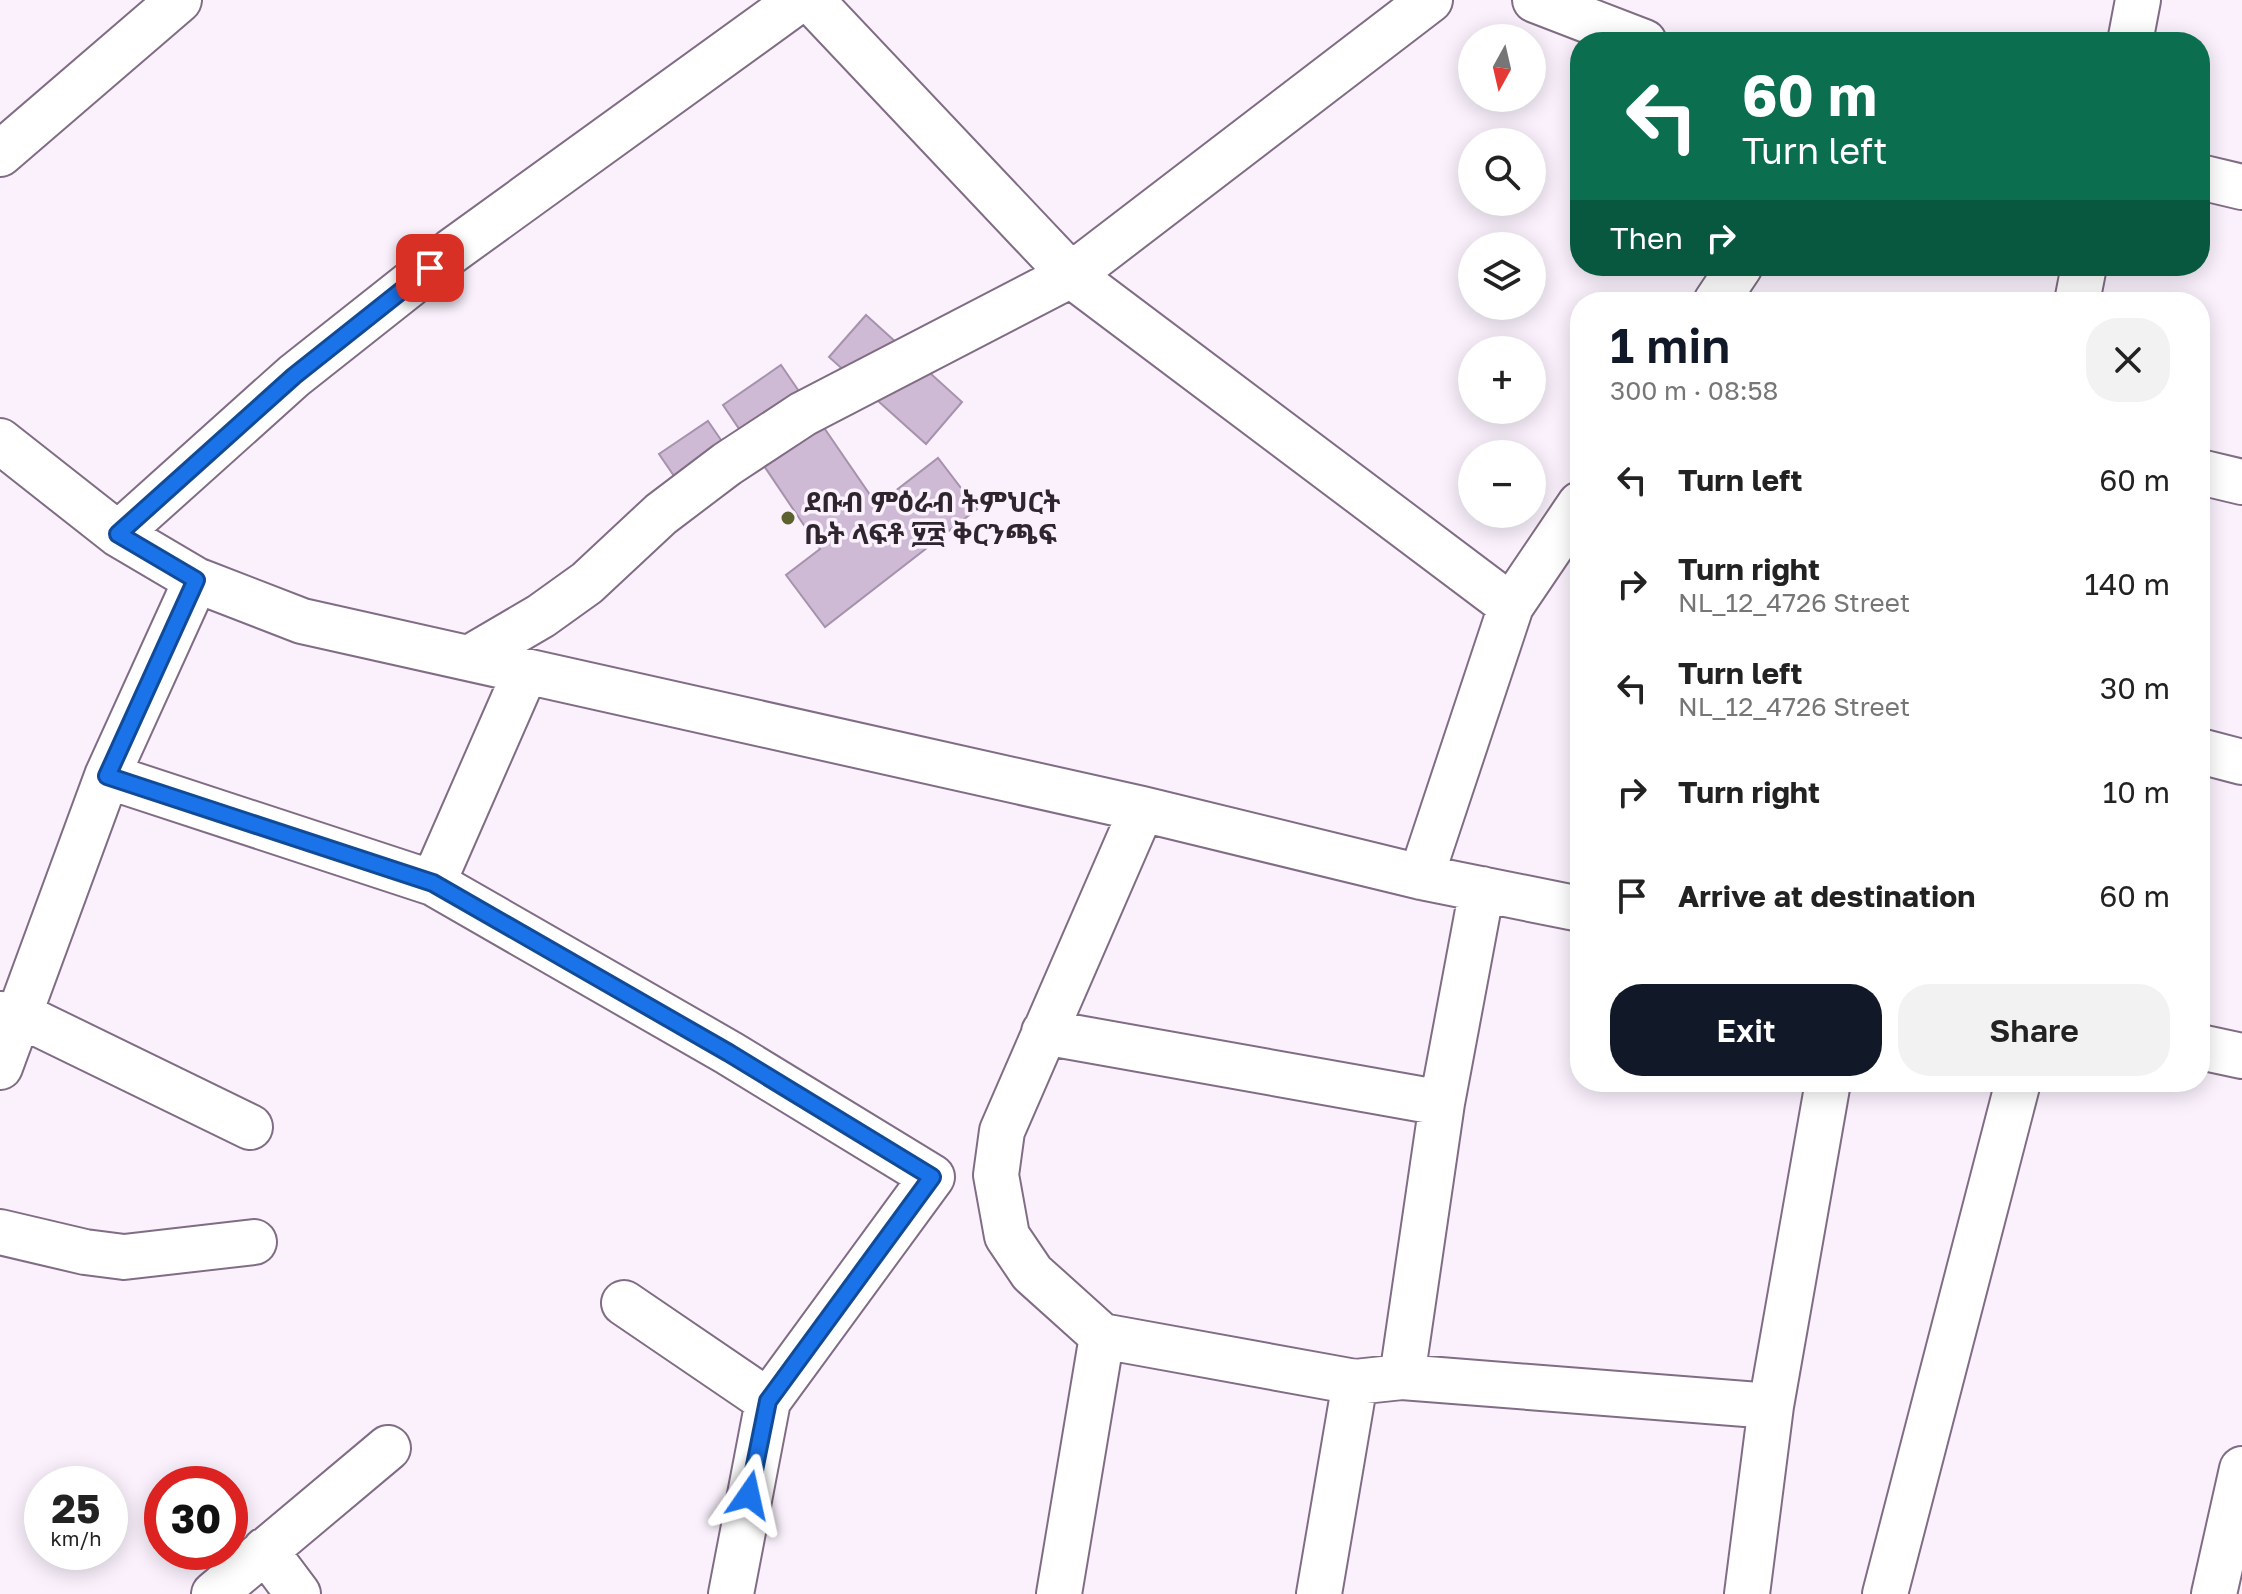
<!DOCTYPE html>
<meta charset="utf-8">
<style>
body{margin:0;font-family:"Golos Text","Noto Sans Ethiopic",sans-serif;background:#f2f2f2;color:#222;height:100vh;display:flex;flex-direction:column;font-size:30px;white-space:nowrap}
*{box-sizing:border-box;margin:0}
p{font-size:26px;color:#767676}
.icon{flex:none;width:44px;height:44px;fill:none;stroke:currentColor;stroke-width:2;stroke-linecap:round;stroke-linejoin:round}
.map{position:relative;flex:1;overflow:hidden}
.sheet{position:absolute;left:1570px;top:292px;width:640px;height:800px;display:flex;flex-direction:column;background:#fff;border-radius:32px;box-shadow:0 4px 20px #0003}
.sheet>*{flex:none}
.guide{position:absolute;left:1570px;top:32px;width:640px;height:244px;border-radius:32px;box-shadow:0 4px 20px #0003;background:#0b6e4f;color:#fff;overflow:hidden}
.needle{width:52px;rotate:188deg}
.tools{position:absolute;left:1458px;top:24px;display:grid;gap:16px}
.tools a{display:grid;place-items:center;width:88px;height:88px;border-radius:50%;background:#fff;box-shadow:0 4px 20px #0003;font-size:40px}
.speed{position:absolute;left:24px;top:1466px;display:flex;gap:16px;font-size:40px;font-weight:700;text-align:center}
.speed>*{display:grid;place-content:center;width:104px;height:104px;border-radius:50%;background:#fff;box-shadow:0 4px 20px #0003;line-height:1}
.speed small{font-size:20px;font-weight:400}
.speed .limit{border:12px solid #d22;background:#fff;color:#111}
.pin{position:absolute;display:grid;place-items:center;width:68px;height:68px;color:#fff;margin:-34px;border-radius:16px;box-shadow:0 4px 12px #0006}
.me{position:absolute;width:88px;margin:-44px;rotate:11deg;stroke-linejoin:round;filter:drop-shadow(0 0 6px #0008)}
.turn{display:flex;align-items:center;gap:28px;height:168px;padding:0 40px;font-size:36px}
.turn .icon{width:104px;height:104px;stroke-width:2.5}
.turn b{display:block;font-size:56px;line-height:68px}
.then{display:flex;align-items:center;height:76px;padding:0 40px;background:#0003;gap:16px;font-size:30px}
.round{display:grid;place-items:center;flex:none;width:84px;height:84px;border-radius:32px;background:#f2f2f2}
.head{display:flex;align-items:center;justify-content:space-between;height:136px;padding:0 40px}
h1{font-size:48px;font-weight:600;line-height:60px;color:#111827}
.cta{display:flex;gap:16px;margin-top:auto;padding:16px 40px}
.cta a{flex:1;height:92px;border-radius:32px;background:#111827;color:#fff;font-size:32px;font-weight:600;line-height:92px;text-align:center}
.cta a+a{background:#f2f2f2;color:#222}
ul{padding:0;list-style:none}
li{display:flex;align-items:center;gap:24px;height:104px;padding:0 40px}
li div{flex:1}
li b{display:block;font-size:30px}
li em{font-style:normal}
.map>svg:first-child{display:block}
</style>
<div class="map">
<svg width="2242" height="1594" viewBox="0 0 2242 1594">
<rect width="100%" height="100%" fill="#faf1fc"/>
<!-- building -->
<path fill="#cfbad5" stroke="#a692ac" stroke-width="2" d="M866 315 962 402 926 444 829 357Z
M781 365 877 505 938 458 977 509 825 627 786 575 820 549 723 405Z
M708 421 747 478 698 511 659 454Z"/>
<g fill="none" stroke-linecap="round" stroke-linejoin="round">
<defs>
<path id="minor" d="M811 0 1071 275 1511 606 1421 877
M1535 0 1644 42
M2130 42 2138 0
M0 154 179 0
M2200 177 2242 187
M1716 302 1740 266
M2077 302 2084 266
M0 441 118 534 196 580 302 621 1142 809 1421 877 1580 909
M2200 472 2242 482
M118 534 294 376 452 251 799 0
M1511 606 1580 504
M471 657 541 616 587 583 661 514 727 464 803 414 1071 275 1430 0
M2200 751 2242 762
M107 776 433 883 729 1053 932 1177 768 1401 731 1594
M1142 809 1002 1131 996 1175 1007 1236 1032 1273 1102 1336 1355 1382 1402 1377 1771 1406
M433 883 525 673
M0 1014 20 1015 250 1127
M1044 1032 1442 1103
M2200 1047 2242 1056
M0 1067 107 776 196 580
M0 1232 85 1252 124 1257 254 1242
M624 1303 768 1401
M1402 1377 1442 1103 1482 889
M265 1550 298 1594
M214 1594 388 1448
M1059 1594 1102 1336
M1319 1594 1355 1382
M1747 1594 1771 1406 1828 1082
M1885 1594 2018 1082
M2214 1594 2242 1469"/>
</defs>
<!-- minor casing -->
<use href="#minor" stroke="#806c84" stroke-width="48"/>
<!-- minor -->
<use href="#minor" stroke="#fff" stroke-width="44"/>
</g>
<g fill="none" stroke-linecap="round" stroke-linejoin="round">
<defs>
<path id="route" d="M430 268 294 376 118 534 196 580 107 776 433 883 729 1053 932 1177 768 1401 749 1495"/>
</defs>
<!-- route casing -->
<use href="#route" stroke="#114b97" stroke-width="20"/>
<!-- route -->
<use href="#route" stroke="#1a73e8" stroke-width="14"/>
</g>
<!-- markers -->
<circle fill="#5d612e" stroke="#faf1fc" stroke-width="3" cx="788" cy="518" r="8"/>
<g text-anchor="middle" stroke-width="7" stroke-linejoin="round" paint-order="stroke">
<!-- poi labels -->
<g font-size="28" font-weight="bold" fill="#2e252f" stroke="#faf1fc" text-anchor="start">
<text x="804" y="512">ደቡብ ምዕራብ ትምህርት<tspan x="804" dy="32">ቤት ላፍቶ ፶፰ ቅርንጫፍ</tspan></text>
</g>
</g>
</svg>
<div class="tools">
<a><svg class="needle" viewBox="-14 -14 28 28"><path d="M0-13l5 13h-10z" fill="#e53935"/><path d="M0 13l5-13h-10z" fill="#767676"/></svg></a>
<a><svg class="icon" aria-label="search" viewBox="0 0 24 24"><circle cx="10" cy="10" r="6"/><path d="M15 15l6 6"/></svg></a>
<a><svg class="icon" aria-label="layers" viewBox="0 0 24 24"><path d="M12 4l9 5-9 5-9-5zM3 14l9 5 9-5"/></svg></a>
<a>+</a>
<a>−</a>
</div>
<div class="speed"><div>25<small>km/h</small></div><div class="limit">30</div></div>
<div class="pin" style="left:430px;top:268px;background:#d93025"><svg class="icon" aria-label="arrive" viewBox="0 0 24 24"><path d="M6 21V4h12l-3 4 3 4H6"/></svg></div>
<svg class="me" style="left:749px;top:1495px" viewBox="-20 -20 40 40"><path d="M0-17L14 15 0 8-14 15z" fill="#1a73e8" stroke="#fff" stroke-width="4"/></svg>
<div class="guide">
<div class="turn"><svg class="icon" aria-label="left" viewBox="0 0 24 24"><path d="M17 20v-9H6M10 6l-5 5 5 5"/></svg><div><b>60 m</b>Turn left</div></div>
<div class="then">Then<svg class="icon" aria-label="right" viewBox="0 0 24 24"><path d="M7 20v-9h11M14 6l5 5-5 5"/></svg></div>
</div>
<section class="sheet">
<div class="head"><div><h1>1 min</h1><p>300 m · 08:58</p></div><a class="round"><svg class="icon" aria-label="close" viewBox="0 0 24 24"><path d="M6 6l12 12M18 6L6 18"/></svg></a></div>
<ul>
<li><svg class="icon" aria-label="left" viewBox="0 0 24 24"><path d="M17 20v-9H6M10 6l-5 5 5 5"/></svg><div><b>Turn left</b></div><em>60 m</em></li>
<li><svg class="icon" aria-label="right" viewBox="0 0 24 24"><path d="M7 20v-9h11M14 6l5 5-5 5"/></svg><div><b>Turn right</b><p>NL_12_4726 Street</p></div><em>140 m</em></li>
<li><svg class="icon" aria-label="left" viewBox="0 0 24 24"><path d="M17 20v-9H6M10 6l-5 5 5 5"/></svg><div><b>Turn left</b><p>NL_12_4726 Street</p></div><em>30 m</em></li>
<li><svg class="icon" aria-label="right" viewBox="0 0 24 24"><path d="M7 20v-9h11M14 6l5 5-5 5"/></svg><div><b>Turn right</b></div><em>10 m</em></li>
<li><svg class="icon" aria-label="arrive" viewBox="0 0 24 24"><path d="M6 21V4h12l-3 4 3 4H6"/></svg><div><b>Arrive at destination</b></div><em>60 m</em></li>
</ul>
<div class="cta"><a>Exit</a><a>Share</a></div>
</section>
</div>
